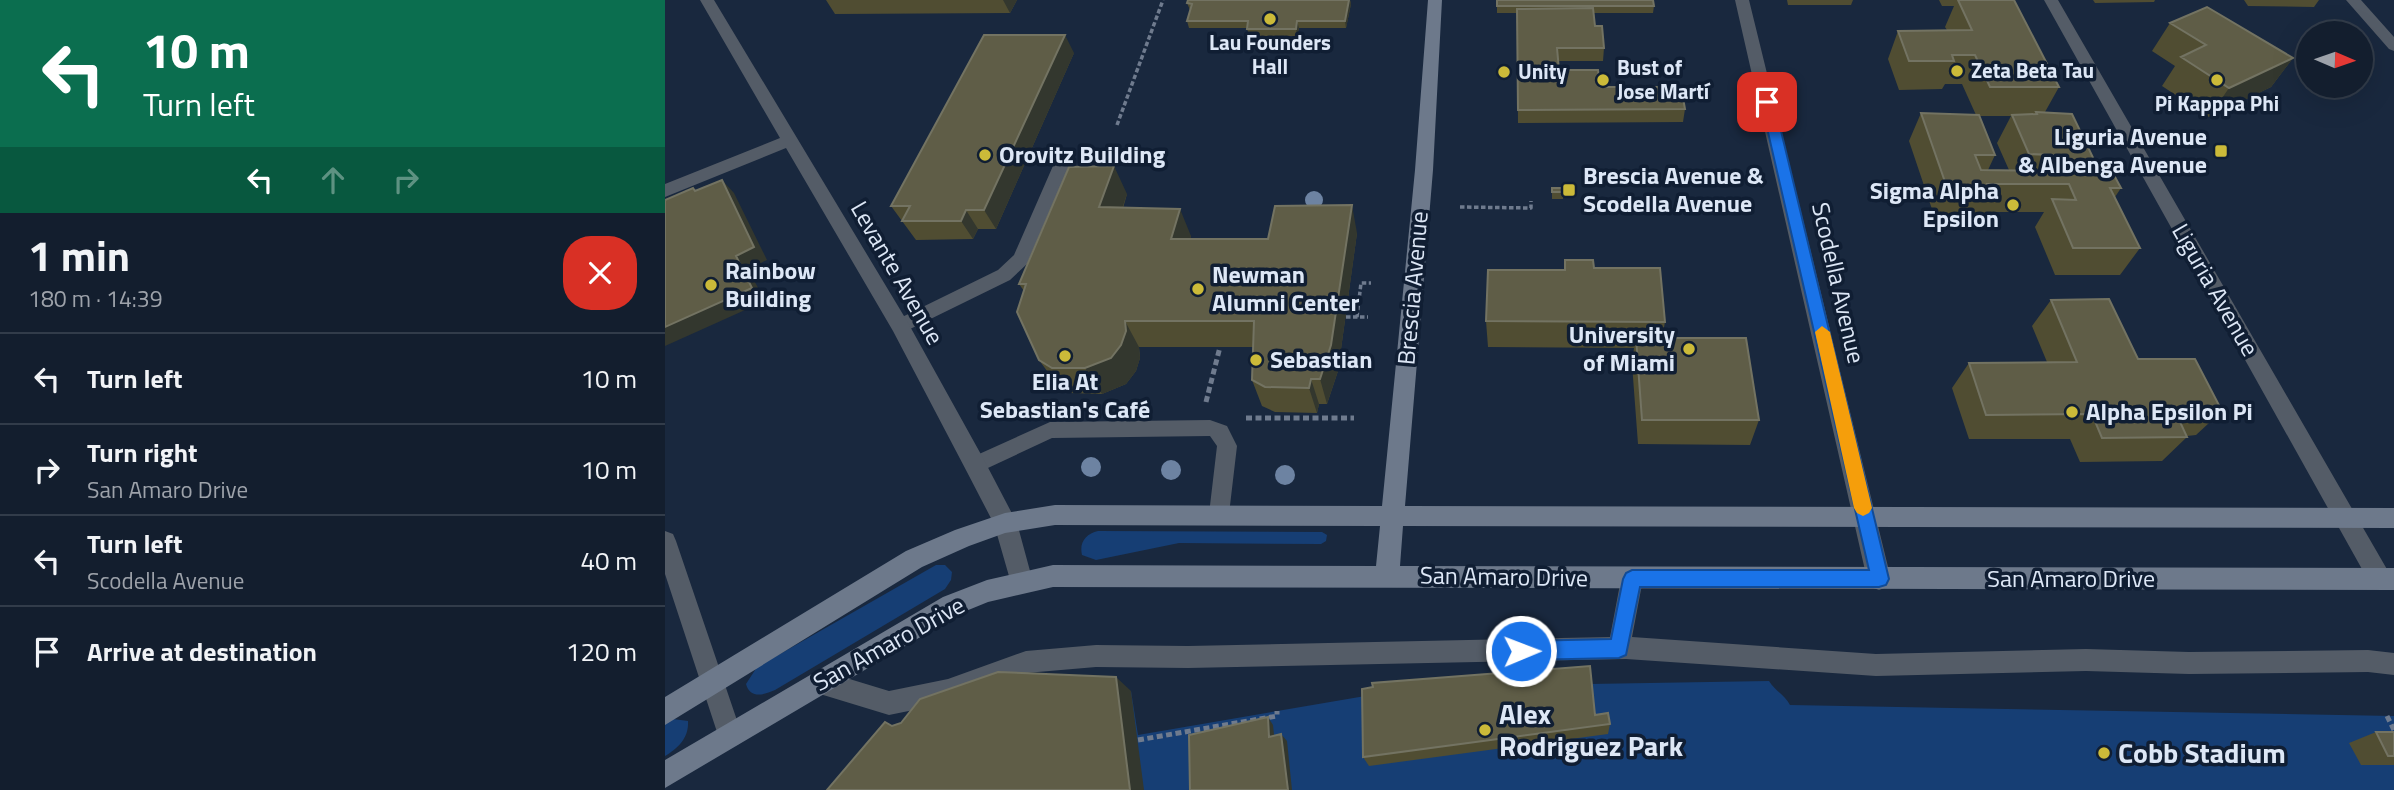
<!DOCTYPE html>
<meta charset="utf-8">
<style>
body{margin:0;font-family:"Titillium Web",sans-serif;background:#1c2736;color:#f1f3f6;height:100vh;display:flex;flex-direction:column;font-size:26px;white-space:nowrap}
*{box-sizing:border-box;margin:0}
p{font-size:23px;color:#9da2aa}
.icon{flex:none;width:38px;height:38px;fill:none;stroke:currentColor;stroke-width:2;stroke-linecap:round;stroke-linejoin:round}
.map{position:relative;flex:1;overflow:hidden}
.drawer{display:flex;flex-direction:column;background:#131e2e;width:665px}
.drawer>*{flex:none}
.banner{background:#0b6e4f;color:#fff;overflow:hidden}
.needle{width:46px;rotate:92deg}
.fabs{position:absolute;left:1631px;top:21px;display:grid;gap:14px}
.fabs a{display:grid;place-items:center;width:77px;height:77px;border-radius:50%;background:#131e2e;box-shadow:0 7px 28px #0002,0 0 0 2px #323c4a;font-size:35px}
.pin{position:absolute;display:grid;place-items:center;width:60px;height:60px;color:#fff;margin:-30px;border-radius:14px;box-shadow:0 4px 10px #0006}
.me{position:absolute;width:77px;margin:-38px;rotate:89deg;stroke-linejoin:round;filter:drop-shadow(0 0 5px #0008)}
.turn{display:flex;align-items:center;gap:24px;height:147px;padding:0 28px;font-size:32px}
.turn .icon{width:91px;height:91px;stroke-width:2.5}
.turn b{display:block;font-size:49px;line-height:60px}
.lanes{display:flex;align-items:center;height:66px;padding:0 28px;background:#0003;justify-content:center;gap:35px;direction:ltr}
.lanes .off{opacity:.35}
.round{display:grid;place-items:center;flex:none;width:74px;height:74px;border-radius:28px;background:#1c2736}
.head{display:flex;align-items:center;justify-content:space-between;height:119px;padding:0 28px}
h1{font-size:42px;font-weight:700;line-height:52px}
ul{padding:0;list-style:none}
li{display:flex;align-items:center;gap:21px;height:91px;padding:0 28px;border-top:2px solid #323c4a}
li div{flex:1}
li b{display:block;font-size:26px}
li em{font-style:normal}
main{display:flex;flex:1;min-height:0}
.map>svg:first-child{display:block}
</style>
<main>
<section class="drawer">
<div class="banner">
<div class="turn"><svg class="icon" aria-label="left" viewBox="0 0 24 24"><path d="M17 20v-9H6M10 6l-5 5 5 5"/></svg><div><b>10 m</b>Turn left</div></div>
<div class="lanes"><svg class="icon" aria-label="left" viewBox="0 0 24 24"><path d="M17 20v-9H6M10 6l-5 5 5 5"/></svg><svg class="icon off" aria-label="ahead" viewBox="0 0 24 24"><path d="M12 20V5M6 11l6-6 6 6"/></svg><svg class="icon off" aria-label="right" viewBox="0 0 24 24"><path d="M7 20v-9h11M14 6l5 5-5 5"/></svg></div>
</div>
<div class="head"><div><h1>1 min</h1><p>180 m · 14:39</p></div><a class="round" style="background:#d93025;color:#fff"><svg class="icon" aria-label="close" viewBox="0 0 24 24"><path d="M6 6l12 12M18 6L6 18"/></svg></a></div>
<ul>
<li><svg class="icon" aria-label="left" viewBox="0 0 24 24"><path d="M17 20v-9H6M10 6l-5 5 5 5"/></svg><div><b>Turn left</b></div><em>10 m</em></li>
<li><svg class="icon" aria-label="right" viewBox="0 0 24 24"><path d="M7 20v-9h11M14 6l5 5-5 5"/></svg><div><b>Turn right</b><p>San Amaro Drive</p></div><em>10 m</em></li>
<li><svg class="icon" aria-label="left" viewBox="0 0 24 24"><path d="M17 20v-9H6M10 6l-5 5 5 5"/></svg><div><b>Turn left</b><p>Scodella Avenue</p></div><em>40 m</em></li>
<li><svg class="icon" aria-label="arrive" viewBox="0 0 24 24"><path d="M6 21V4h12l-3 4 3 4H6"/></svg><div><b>Arrive at destination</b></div><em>120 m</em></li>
</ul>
</section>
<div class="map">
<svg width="1729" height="790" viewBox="0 0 1729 790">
<rect width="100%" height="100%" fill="#19283e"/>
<!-- green -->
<path fill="#163e74" d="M433 531 657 532 662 535 661 541 656 544 514 543 431 560 417 555C414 542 421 534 433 531Z
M271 565H280L287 572 286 580 280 589 110 690C99 695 85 699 81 684L92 667Z
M1104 681C1110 691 1120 695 1125 705L1729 716V790H199L466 691 473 735 712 694 924 684Z
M8 719 23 721C24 738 13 748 0 756V722Z"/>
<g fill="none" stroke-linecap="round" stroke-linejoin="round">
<!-- path-far1 -->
<path stroke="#6f7b8e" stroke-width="3.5" stroke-dasharray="4.5 2.5" stroke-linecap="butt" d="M452 125 498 0
M1501 141H1533
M795 207 866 208V201
M681 317H703
M692 317 696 283H706"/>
<!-- path -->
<path stroke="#6f7b8e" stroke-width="5" stroke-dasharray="6 3.5" stroke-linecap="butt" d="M541 402 555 347
M581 418H689
M1722 716 1729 730
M473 740 612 716V711"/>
<!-- lane -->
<path fill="#545c67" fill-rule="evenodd" d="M399 154 407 159 362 264 345 280 241 331H229L226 326 229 321 333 270 349 255 391 159Z
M545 420 562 426 572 446 564 514 561 521 554 523 547 521 544 514 552 446 545 436 387 438 310 474 303 471 300 465 303 459 385 422Z
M0 531 8 534 11 541 77 735 74 744 65 747 56 744 53 735 0 574Z
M967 569 975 572 978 579 967 637 1211 654 1421 649 1524 652 1703 650 1729 653V675L1703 672 1524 674 1421 671 1211 676 961 659 523 668 431 667 361 673 283 703 224 715 155 694 147 690 143 682 147 674 155 670 224 691 283 679 361 651 431 645 523 646 945 637 956 579 959 572Z"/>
<!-- street -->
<path fill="#545c67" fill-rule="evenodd" d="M35 0H49L242 321 318 458 352 523 368 582 364 590 356 593 348 590 329 524 302 472 228 331 121 148 0 197V184L115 138Z
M1070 0H1084L1226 579 1222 587 1214 590 1206 587 1202 579Z
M1379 0H1393L1723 571 1727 579 1723 587 1715 590 1707 587Z
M1681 0H1696L1729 37V51L1724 49Z"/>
<!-- secondary -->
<path fill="#6d798b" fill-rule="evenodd" d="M763 0H777L768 170 740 506 1729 508V528L738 526 735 566 1729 568V590L388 587 323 602 296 613 0 788V760L278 597 322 580 388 565 711 566 715 526 390 525 340 533 304 546 257 567 0 725V697L241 551 290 530 340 513 390 505 717 506 750 170Z"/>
</g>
<!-- trees -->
<g fill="#6d83a2">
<circle cx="649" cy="200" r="9"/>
<circle cx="426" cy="467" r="10"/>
<circle cx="506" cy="470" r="10"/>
<circle cx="620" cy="475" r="10"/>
</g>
<!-- wall -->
<path fill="#504d32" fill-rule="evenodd" d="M161 0H352L345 13 170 14Z
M523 0H685L686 4 681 28H634L632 36H584L582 28H524L522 21 525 10 522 3Z
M832 0 989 6 988 13H929L930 26 939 48 938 61H893L894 70 935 87 1020 109 1018 122 853 123 852 13H832Z
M1122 0H1188L1186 5H1123Z
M1274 0H1349L1394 87 1380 112 1432 166 1456 188 1450 197 1475 248 1455 275H1390L1370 227 1379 212H1321L1313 228 1273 227 1244 141 1256 113 1311 115 1297 84H1280L1277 89 1234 90 1223 59 1233 31 1282 30 1280 27 1289 6H1277ZM1314 116H1346L1332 143 1344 170H1323L1330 155Z
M1428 0H1490L1489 2 1430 3Z
M1579 0H1654L1649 7 1583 6Z
M1505 23 1628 58 1606 87 1544 117 1497 86 1510 66 1487 51Z
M409 53 331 229H313L308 239 251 240 226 206Z
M887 188H898V199H887Z
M462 194 458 208 526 236 525 239H603L692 233 673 371 662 404H654L652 413 610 412 597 406 587 380 588 347H474L475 358 471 371 461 384 437 394 405 393 393 386 374 360 359 291 354 284Z
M929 268 1000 322 997 338 1094 420 1085 445 973 444 967 364 969 348 823 347 821 321 900 270Z
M1386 300 1473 359 1557 411 1531 435 1522 436V437L1497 461 1415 462 1405 439H1304L1287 388 1304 363 1382 362 1367 326Z
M930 715 945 724 943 734 704 766 698 757Z
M1711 732H1729V765H1696L1684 743Z"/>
<!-- shaded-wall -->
<path fill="#33372e" d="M338 0H352L345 13Z
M684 0H685L686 4 681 28 680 21Z
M632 21 634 28 632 36 631 29Z
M400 35 409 53 331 229 319 210Z
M1628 58 1606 87 1544 117 1564 88Z
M449 166 462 194 448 235 434 207Z
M57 180 69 193 102 260 83 269 100 301 0 346V327L71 256Z
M687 205 692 233 673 371 662 404 655 379Z
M515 209 526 236 518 267 506 239Z
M301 210 313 229 308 239 296 221Z
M460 321 474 347 475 358 471 371 461 384 437 394 420 368Z
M646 379 654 404 652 413 644 388Z
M451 677 466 691 479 790H465Z
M603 717 608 725 610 744 604 737Z
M616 734 622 741 627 790H623Z"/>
<!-- building -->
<path fill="#5f5d47" stroke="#737362" stroke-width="2" d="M523 0H684L680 21H632L631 29H582L583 21H522L527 4 522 3Z
M832 0H988L989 6H832Z
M1293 0H1349L1394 87H1325L1310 55H1287L1289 61H1244L1233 31 1307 30Z
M1542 7 1628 58 1564 88 1516 57 1541 45 1505 23Z
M928 8 930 26H937L939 48H892L894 70H933L935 87H1016L1020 109 853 110 852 9Z
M319 35H400L319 210H301L296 221H237L245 206H226Z
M1371 112 1407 114 1432 166H1444L1456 188H1445L1475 248H1408L1387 199 1411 200 1404 184H1322L1328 200 1286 199 1256 113 1314 115 1330 155H1310L1316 170 1396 171 1388 155 1364 154 1347 115 1372 114Z
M449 166 434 207 515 209 506 239H603L610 206 687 205 666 345 655 379H646L644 388 600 387 587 380 589 321H460L461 331 456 345 446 358 420 368H387L374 360 352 312 361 284H354L404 167Z
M57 180 89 247 71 256 87 288 0 327V200L28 188 30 191Z
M887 188H898V192H887Z
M900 260H928L929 268H995L1000 322 821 321 823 270H900Z
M1444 299 1473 359H1530L1557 411H1510L1522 437 1437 438 1427 414 1321 415 1304 363 1412 362 1386 300Z
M971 338H1081L1094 420H977Z
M925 666 930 715 943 713 945 724 698 757 697 689 708 687 707 683Z
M333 672 451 677 465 790H162L220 722 227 726 236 723 255 699Z
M603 717 604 737 616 734 623 790H525L524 735Z
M1711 732H1729V756H1723Z"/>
<!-- route -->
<path fill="#1a73e8" stroke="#114b97" stroke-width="2" d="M1102 98 1109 102 1224 579 1221 585 1214 587H975L961 655 954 658 856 660 850 657 847 651 850 644 856 641 946 639 958 579 961 573 967 570H1204L1096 102Z"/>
<!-- slow -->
<path fill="#f59e0b" d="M1157 326 1165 332 1207 508 1204 513 1198 516 1192 513 1189 508 1150 332Z"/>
<!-- markers -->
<g fill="#cbba39" stroke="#101e33" stroke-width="2.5">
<circle cx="605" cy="19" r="7"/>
<circle cx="1292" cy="71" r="7"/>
<circle cx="839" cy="72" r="7"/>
<circle cx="938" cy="80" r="7"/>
<circle cx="1552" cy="80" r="7"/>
<rect x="1549" y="144" width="14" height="14" rx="3.5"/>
<circle cx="320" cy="155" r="7"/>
<rect x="897" y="183" width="14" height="14" rx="3.5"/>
<circle cx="1348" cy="205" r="7"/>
<circle cx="46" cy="285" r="7"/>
<circle cx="533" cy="289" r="7"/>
<circle cx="1024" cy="349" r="7"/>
<circle cx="400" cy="356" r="7"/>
<circle cx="591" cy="360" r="7"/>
<circle cx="1407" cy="412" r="7"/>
<circle cx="820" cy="730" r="7"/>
<circle cx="1439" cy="753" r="7"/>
</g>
<g text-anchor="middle" stroke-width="7" stroke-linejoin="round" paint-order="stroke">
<!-- far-poi labels -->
<g font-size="21" font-weight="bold" fill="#dde7f6" stroke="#101e33" text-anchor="start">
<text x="605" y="50" text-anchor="middle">Lau Founders<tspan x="605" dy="24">Hall</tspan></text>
<text x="952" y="75">Bust of<tspan x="952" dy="24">Jose Martí</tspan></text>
<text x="1306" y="78">Zeta Beta Tau</text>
<text x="853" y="79">Unity</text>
<text x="1552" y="111" text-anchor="middle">Pi Kapppa Phi</text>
</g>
<!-- poi labels -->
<g font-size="24" font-weight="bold" fill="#dde7f6" stroke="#101e33" text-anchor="start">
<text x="1542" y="145" text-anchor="end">Liguria Avenue<tspan x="1542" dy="28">&amp; Albenga Avenue</tspan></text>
<text x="334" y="163">Orovitz Building</text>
<text x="918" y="184">Brescia Avenue &amp;<tspan x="918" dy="28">Scodella Avenue</tspan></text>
<text x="1334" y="199" text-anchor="end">Sigma Alpha<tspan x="1334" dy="28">Epsilon</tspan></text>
<text x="60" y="279">Rainbow<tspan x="60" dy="28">Building</tspan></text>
<text x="547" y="283">Newman<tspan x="547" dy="28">Alumni Center</tspan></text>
<text x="1010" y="343" text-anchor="end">University<tspan x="1010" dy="28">of Miami</tspan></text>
<text x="605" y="368">Sebastian</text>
<text x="400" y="390" text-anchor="middle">Elia At<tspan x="400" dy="28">Sebastian's Café</tspan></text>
<text x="1421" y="420">Alpha Epsilon Pi</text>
</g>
<!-- street labels -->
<g font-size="24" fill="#dde7f6" stroke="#101e33">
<text transform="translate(232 273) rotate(60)" y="8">Levante Avenue</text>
<text transform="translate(1173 283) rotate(77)" y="8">Scodella Avenue</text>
<text transform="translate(748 288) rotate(-85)" y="8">Brescia Avenue</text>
<text transform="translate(1550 290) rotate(60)" y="8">Liguria Avenue</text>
<text transform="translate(839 577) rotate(1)" y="8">San Amaro Drive</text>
<text x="1406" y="587">San Amaro Drive</text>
<text transform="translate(224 644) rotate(-29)" y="8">San Amaro Drive</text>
</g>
<!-- near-poi labels -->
<g font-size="28" font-weight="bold" fill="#dde7f6" stroke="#101e33" text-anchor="start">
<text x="834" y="724">Alex<tspan x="834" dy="32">Rodriguez Park</tspan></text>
<text x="1453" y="763">Cobb Stadium</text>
</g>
</g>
</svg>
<div class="fabs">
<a><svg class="needle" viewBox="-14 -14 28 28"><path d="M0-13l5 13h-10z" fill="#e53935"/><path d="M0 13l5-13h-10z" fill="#9da2aa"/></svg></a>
</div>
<div class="pin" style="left:1102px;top:102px;background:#d93025"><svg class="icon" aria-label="arrive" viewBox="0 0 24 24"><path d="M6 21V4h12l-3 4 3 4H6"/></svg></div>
<svg class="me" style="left:856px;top:651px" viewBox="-20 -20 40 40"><circle r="17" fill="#1a73e8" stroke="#fff" stroke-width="3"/><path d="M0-11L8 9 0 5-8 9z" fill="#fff"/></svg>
</div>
</main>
